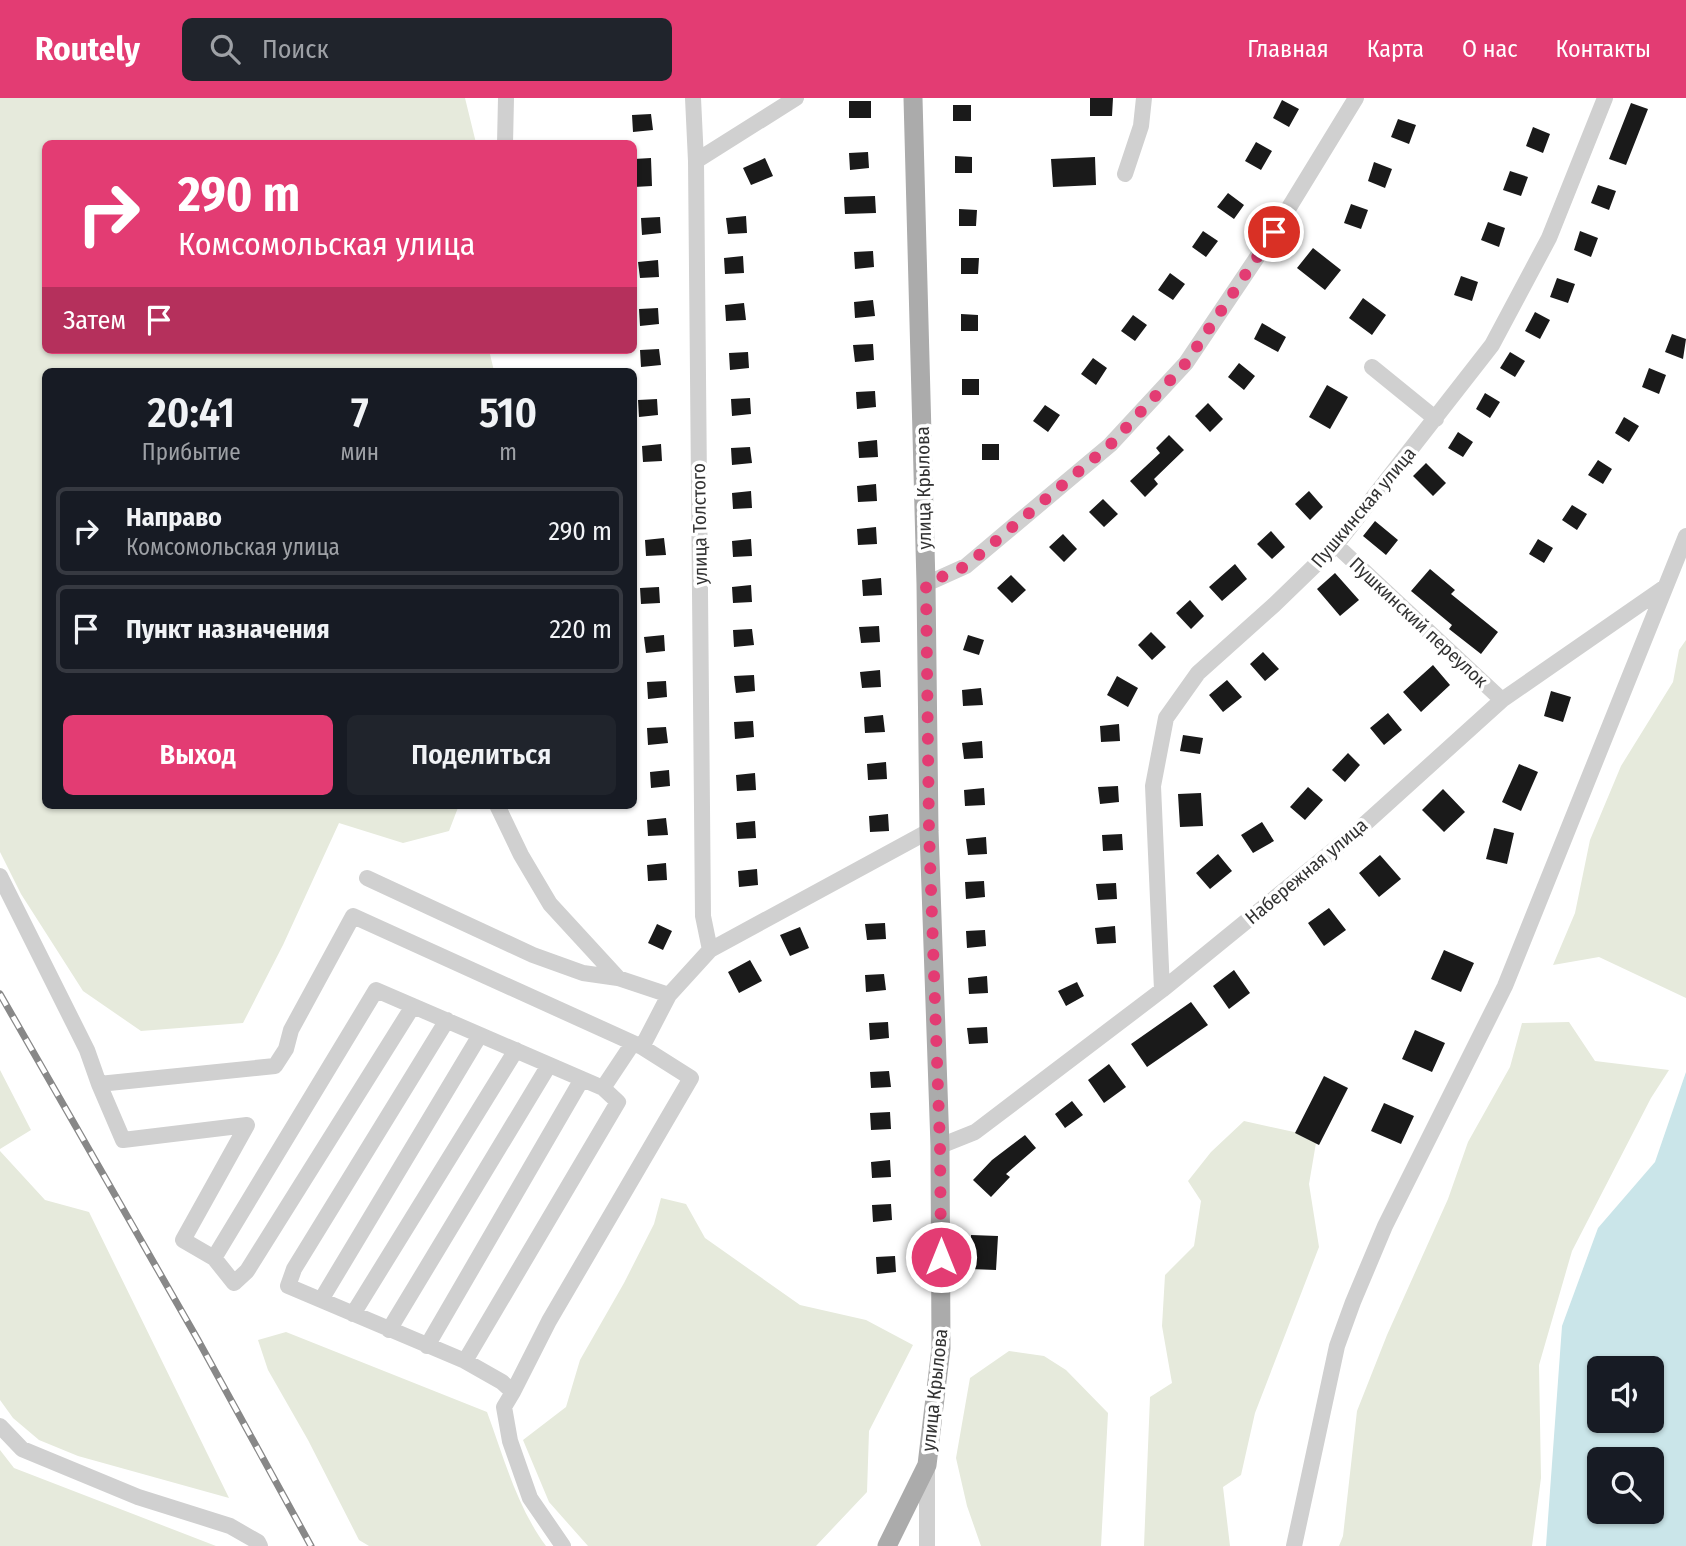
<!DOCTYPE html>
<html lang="ru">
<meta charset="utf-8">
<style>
body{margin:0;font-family:"Fira Sans Condensed",sans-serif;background:#20242c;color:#f1f3f6;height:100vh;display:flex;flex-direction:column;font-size:26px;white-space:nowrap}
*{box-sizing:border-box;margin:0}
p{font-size:23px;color:#9ea1a6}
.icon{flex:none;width:38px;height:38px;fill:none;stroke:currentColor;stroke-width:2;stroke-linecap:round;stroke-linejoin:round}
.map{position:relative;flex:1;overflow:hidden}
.panel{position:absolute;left:42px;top:270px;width:595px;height:441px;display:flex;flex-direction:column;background:#171b24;border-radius:10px;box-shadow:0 2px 5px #0004}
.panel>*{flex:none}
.guide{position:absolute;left:42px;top:42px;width:595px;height:214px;border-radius:10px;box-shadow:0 2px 5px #0004;background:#e33c73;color:#fff;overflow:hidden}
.controls{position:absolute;left:1587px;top:1258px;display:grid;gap:14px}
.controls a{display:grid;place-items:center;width:77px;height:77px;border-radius:10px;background:#171b24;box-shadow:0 2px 5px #0004;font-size:35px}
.pin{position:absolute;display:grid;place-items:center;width:60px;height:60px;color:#fff;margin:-30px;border:4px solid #fff;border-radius:50%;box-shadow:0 2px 7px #0007}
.me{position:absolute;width:77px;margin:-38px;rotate:0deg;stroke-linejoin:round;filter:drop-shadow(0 0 5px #0008)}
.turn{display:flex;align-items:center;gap:24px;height:147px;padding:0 21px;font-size:32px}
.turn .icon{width:91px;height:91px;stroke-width:2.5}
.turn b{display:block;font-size:49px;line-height:60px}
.then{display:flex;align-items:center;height:66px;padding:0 21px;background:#0003;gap:14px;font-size:26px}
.eta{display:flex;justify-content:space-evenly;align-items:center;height:119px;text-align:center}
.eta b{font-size:42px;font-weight:600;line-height:49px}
.cta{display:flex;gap:14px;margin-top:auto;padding:14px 21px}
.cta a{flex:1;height:80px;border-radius:10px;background:#e33c73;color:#fff;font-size:28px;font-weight:600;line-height:80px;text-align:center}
.cta a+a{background:#20242c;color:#f1f3f6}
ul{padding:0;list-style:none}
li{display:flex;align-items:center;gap:21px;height:88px;margin:0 14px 10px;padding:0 7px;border:4px solid #363941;border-radius:10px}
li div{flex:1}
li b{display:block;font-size:26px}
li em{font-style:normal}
header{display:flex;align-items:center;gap:42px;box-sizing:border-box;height:98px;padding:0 35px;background:#e33c73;color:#fff}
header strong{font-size:33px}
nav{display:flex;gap:38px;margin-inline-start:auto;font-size:24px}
.search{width:490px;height:63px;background:#20242c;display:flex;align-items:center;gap:18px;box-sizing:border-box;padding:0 24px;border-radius:10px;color:#9ea1a6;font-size:26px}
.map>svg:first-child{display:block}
</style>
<header>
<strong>Routely</strong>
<div class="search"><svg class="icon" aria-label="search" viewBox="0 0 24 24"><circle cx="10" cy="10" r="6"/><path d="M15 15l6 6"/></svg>Поиск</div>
<nav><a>Главная</a><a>Карта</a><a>О нас</a><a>Контакты</a></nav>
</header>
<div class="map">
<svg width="1686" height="1448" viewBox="0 0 1686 1448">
<rect width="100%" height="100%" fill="#fff"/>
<!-- green -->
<path fill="#e6eadc" d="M0 0H465L476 45 46 46V252H489L494 273H46V707H459L449 733 403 745 339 725 283 847 243 925 141 933 83 893 21 796 0 754Z
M1686 542V900L1599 859 1553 867 1575 815 1590 742 1621 668 1673 584 1679 552Z
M1569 924 1595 963 1669 972 1651 1000 1572 1153 1539 1267 1541 1380 1532 1448H1339L1343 1438 1357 1313 1387 1237 1448 1101 1468 1044 1510 969 1522 925Z
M0 972 31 1032 0 1051Z
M1244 1023 1317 1039 1309 1086 1319 1149 1255 1315 1241 1377 1223 1389 1230 1448H1144L1150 1299 1172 1285 1162 1228 1165 1177 1194 1148 1201 1103 1188 1083 1211 1054Z
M0 1053 45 1102 89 1114 229 1400 78 1358 39 1342 13 1320 0 1302Z
M661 1100 686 1106 705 1140 800 1207 866 1222 913 1247 869 1333 867 1394 816 1448H588L549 1404 523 1342 566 1309 580 1262 624 1185 654 1126Z
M286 1234 487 1314C504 1360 517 1409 546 1448H369L359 1442 308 1342 268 1272 258 1242Z
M1009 1253 1044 1258 1066 1272 1108 1315 1101 1448H981L967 1408 956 1360 970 1280Z
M0 1352 14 1370 216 1448H0Z"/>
<!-- water -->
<path fill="#cae5e9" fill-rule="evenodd" d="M1686 974V1448H1546L1562 1228 1598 1130 1655 1064ZM1600 1270H1652V1323H1600ZM1600 1362H1652V1414H1600Z"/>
<!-- building -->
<path fill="#1a1a1a" d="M1090 0H1113L1112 18H1090Z
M1282 2 1299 11 1289 29 1273 20Z
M849 3H871V20H849Z
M1631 5 1648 11 1626 67 1609 61Z
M953 7H971V23H953Z
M651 16 653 32 633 34 632 17Z
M1398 21 1416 27 1409 46 1391 39Z
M1533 29 1550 36 1543 55 1526 48Z
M1256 44 1272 53 1261 72 1245 63Z
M868 54 869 70 850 72 849 55Z
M955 58 972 59V75H955Z
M1095 59 1096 87 1053 89 1051 61Z
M651 60 652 88 634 89V61Z
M765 60 773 78 751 87 743 70Z
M1374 64 1392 71 1385 90 1368 83Z
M1510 73 1528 79 1521 98 1503 92Z
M1598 87 1616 93 1609 112 1591 105Z
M1228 95 1244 107 1234 121 1217 109Z
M875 98 876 115 845 116 844 99Z
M1351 106 1368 112 1361 131 1344 125Z
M959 111 977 112 976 128H959Z
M746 118 747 135 728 136 726 120Z
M660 119 661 135 642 137 641 120Z
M1488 124 1505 130 1499 149 1481 142Z
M1203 133 1218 143 1206 159 1192 149Z
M1580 133 1598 140 1591 159 1574 152Z
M1313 150 1341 172 1325 192 1297 170Z
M873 153 874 169 855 171 854 154Z
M743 158 744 175 725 176 724 160Z
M961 160H979L978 176H961Z
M658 162 659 179 640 180 638 164Z
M1170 175 1185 186 1173 202 1158 192Z
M1461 178 1478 184 1472 203 1454 197Z
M1557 180 1575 186 1568 205 1550 199Z
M1363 200 1386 217 1372 237 1349 220Z
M873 202 875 218 855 220 854 204Z
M744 205 746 222 726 223 725 207Z
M658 210 659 226 640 228 639 211Z
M1535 214 1550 222 1540 241 1525 233Z
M961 216 978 217V233H961Z
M1133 217 1147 227 1135 243 1121 233Z
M1262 225 1286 239 1278 254 1254 241Z
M1672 236 1686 241 1683 261 1665 254Z
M873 246 874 262 855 264 853 247Z
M659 251 661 267 641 269 640 252Z
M748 254 749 270 730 272 729 255Z
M1510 254 1525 263 1515 279 1500 270Z
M1093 260 1107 270 1096 287 1081 276Z
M1239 265 1255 278 1244 292 1228 279Z
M1649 270 1666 277 1659 296 1642 289Z
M962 281H979V297H962Z
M1327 287 1348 299 1330 331 1309 319Z
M875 293 876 309 857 311 856 294Z
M1485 295 1500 304 1490 320 1476 311Z
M750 300 751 316 732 318 731 301Z
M657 301 658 317 639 319 638 302Z
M1208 305 1223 321 1210 334 1195 318Z
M1045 307 1060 317 1048 334 1033 323Z
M1624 319 1639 328 1629 344 1615 335Z
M1458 334 1473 344 1463 359 1448 350Z
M1169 337 1184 352 1154 381 1158 386 1145 399 1130 383 1160 355 1156 350Z
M877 342 878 359 859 360 858 344Z
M661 346 662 363 643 364 642 348Z
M982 346H999V362H982Z
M750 349 752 365 732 367 731 350Z
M1598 362 1612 371 1603 386 1588 377Z
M1426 365 1446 385 1433 398 1413 378Z
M876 386 877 403 858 404 857 388Z
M751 393 752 410 733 411 732 395Z
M1309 393 1323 409 1310 422 1295 406Z
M1103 401 1118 416 1104 429 1089 414Z
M1572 407 1587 416 1577 432 1562 422Z
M1375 423 1398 442 1386 457 1363 438Z
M876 429 877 446 858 447 857 431Z
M1271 433 1285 449 1272 461 1257 446Z
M1063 436 1077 451 1064 464 1049 449Z
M664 440 666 457 646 458 645 442Z
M751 441 752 458 733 459 732 443Z
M1538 441 1553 450 1544 465 1529 456Z
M1235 466 1247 481 1222 503 1209 489Z
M1430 471 1455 492 1451 496 1498 534 1481 556 1449 531 1452 527 1411 493Z
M1335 475 1359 502 1340 518 1317 491Z
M1011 477 1026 492 1012 505 997 490Z
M881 480 882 497 863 498 862 482Z
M751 487 752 504 733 505 732 489Z
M659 489 660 505 641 506 640 490Z
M1190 502 1204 518 1191 531 1176 515Z
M879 528 880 544 861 545 859 529Z
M752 531 754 547 734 549 733 532Z
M1151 534 1166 549 1152 562 1138 547Z
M664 537 665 553 646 555 644 539Z
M968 537 984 542 979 557 963 552Z
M1263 554 1279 571 1265 583 1250 566Z
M1433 567 1450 587 1421 614 1403 594Z
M880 572 881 589 862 590 860 574Z
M754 577 755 593 736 595 734 578Z
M1117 578 1138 590 1128 609 1107 597Z
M1227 582 1242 599 1223 614 1209 597Z
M666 583 667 599 648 601 647 584Z
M981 590 983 607 963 608 962 592Z
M1551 593 1571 599 1563 624 1544 618Z
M1388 615 1402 632 1384 647 1370 630Z
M883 617 885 634 865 635 864 619Z
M753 623 754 639 735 641 734 624Z
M1119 626 1120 643 1101 644 1100 628Z
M666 629 668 645 648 647 647 630Z
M1183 637 1203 640 1200 656 1180 653Z
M982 643 983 660 964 661 962 645Z
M1348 655 1360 667 1345 684 1332 672Z
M886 664 887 681 868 682 867 666Z
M1519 666 1538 674 1521 713 1502 704Z
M669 672 670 688 651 690 650 674Z
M755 675 756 692 737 693 736 677Z
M1118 688 1119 704 1100 706 1098 689Z
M1308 689 1323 702 1305 722 1290 709Z
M984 690 985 707 965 708 964 692Z
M1443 691 1465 714 1444 734 1422 712Z
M1201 695 1203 728 1180 729 1178 696Z
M888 716 889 733 870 734 869 718Z
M666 720 668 737 648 738 647 722Z
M755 723 756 740 737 741 736 725Z
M1262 724 1274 743 1253 755 1241 737Z
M1494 730 1514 735 1507 766 1486 761Z
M1122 736 1123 752 1103 753 1102 737Z
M986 739 987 756 968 757 966 741Z
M1218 756 1232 773 1210 791 1196 775Z
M1380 757 1401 781 1379 799 1359 775Z
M666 765 667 782 648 783 647 767Z
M757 771 758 787 739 789 738 773Z
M984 783 985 799 966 801 965 784Z
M1116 785 1117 801 1098 802 1096 786Z
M1329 810 1346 832 1324 848 1308 825Z
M885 825 886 841 867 842 865 826Z
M657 826 672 833 663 852 648 845Z
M1115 828 1116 845 1097 846 1095 830Z
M800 829 809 850 790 858 780 837Z
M985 832 986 848 967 850 966 833Z
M1444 852 1474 865 1461 894 1431 881Z
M750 862 762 883 739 895 728 874Z
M1234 872 1250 895 1229 911 1213 888Z
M884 876 886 892 866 894 865 877Z
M987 878 988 895 969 896 968 880Z
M1077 884 1084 898 1066 908 1058 893Z
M1191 904 1208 927 1147 969 1131 946Z
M888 924 889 940 870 942 869 925Z
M987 929 988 945 969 946 967 930Z
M1415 932 1445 945 1432 974 1402 961Z
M1109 966 1126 989 1104 1005 1088 982Z
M889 973 891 989 871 990 870 974Z
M1324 978 1348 990 1319 1047 1295 1035Z
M1072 1003 1083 1017 1065 1030 1055 1016Z
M1384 1005 1414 1018 1401 1046 1371 1033Z
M890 1014 891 1031 871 1032 870 1015Z
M1025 1037 1036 1050 1006 1076 1010 1079 991 1099 973 1082 992 1062Z
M890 1062 891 1079 872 1080 871 1064Z
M891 1106 892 1122 873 1124 872 1107Z
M971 1137 998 1138 996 1172 970 1171Z
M895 1158 896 1174 877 1176 876 1159Z"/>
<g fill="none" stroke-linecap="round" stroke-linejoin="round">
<!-- minor -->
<path stroke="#d0d0d0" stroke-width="16" d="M693 0 696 63 703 818 710 852
M505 46 506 0
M696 63 796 0
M1125 76 1141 28 1144 0
M1372 269 1436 321
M1336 447 1502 602
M926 486 966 468 1110 347 1186 265 1274 134 1356 0
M497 707 521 757 550 806 618 880 669 897
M0 778 87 952 99 986 123 1042 247 1027 183 1142 214 1160 234 1185 247 1173 413 908
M367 780 533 857 583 875 618 880
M1162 892 1153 688 1166 620 1198 575 1274 507 1336 447 1492 247 1549 140 1605 0
M447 922 294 1171 288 1188 465 1263 502 1284 513 1294 504 1309 510 1343 530 1400 563 1448
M99 986 275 968 286 951 291 932 353 818 642 949 669 897 710 852 929 733
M940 1048 975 1034 1162 892 1357 733 1502 602 1665 489
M214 1160 376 892 603 990 633 945
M321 1202 480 937
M353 1216 516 952
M389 1232 549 967
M427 1248 582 981
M465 1263 618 1004 603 990
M513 1294 549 1223 691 980 642 949
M0 1328 22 1351 138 1399 230 1428 258 1444 260 1448
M927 1448V1370
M1294 1448 1337 1248 1353 1204 1385 1128 1505 888 1686 438"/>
<!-- major -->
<path stroke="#ababab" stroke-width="19" d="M887 1448 927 1367 941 1250 940 1048 929 733 926 486 913 0"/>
<defs>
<path id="rail" d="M0 896 198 1242 311 1448"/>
</defs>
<!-- rail casing -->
<use href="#rail" stroke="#888" stroke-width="7"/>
<!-- rail -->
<use href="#rail" stroke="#fff" stroke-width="4.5" stroke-dasharray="13" stroke-linecap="butt"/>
</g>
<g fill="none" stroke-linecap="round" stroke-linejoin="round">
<!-- route -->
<path stroke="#e33c73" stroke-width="12" stroke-dasharray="0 21.6" d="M941 1159 940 1048 929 733 926 486 966 468 1110 347 1186 265 1274 134"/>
</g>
<g text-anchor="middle" stroke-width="7" stroke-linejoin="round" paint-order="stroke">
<!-- street labels -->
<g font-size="19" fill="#333" stroke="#fff">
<text transform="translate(923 390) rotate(-91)" y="7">улица Крылова</text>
<text transform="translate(1363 409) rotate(-50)" y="7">Пушкинская улица</text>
<text transform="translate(699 426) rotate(-91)" y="7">улица Толстого</text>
<text transform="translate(1419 524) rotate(43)" y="7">Пушкинский переулок</text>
<text transform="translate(1306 773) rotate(-40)" y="7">Набережная улица</text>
<text transform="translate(934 1292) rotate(-84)" y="7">улица Крылова</text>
</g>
</g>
</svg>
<div class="controls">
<a><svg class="icon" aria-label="sound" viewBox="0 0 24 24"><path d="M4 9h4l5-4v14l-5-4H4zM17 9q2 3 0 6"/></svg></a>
<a><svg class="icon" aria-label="search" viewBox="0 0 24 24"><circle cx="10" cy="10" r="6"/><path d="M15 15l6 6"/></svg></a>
</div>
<div class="pin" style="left:1274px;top:134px;background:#d93025"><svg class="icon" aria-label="arrive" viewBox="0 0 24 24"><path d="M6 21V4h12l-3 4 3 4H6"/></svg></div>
<svg class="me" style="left:941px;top:1159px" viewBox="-20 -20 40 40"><circle r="17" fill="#e33c73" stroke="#fff" stroke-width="3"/><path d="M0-11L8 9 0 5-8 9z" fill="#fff"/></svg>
<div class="guide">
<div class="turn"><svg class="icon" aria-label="right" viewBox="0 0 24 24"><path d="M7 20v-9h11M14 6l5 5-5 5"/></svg><div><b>290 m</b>Комсомольская улица</div></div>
<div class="then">Затем<svg class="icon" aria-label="arrive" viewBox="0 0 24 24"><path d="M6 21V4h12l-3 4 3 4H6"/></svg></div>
</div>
<section class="panel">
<div class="eta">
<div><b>20:41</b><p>Прибытие</p></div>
<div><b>7</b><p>мин</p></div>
<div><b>510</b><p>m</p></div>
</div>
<ul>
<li><svg class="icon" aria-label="right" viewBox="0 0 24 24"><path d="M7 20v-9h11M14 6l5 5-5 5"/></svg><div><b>Направо</b><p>Комсомольская улица</p></div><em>290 m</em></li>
<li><svg class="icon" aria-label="arrive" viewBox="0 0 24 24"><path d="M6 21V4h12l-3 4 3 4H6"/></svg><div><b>Пункт назначения</b></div><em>220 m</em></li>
</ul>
<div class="cta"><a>Выход</a><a>Поделиться</a></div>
</section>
</div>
